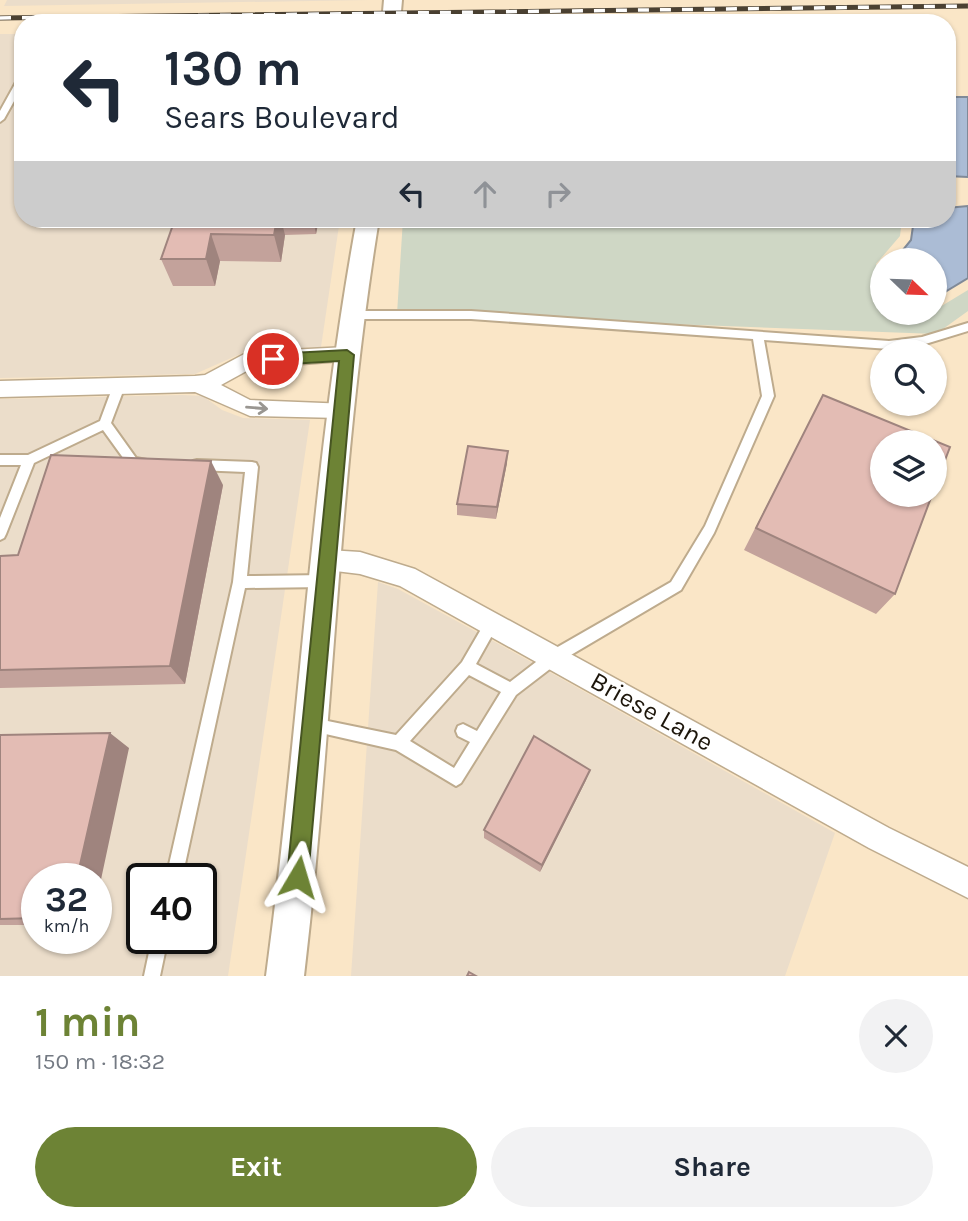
<!DOCTYPE html>
<meta charset="utf-8">
<style>
body{margin:0;font-family:Karla,sans-serif;background:#f2f2f3;color:#1f2937;height:100vh;display:flex;flex-direction:column;font-size:26px;white-space:nowrap}
*{box-sizing:border-box;margin:0}
p{font-size:23px;color:#747a83}
.icon{flex:none;width:38px;height:38px;fill:none;stroke:currentColor;stroke-width:2;stroke-linecap:round;stroke-linejoin:round}
.map{position:relative;height:976px;overflow:hidden}
.drawer{display:flex;flex-direction:column;background:#fff;flex:1}
.drawer>*{flex:none}
.hud{position:absolute;left:14px;top:14px;width:942px;height:214px;border-radius:28px;box-shadow:0 2px 5px #0004;background:#fff;color:#1f2937;overflow:hidden}
.needle{width:46px;rotate:113deg}
.controls{position:absolute;left:870px;top:248px;display:grid;gap:14px}
.controls a{display:grid;place-items:center;width:77px;height:77px;border-radius:50%;background:#fff;box-shadow:0 2px 5px #0004;font-size:35px}
.speed{position:absolute;left:21px;top:863px;display:flex;gap:14px;font-size:35px;font-weight:700;text-align:center}
.speed>*{display:grid;place-content:center;width:91px;height:91px;border-radius:50%;background:#fff;box-shadow:0 2px 5px #0004;line-height:1}
.speed small{font-size:18px;font-weight:400}
.speed .limit{border:4px solid #111;border-radius:10px;background:#fff;color:#111}
.pin{position:absolute;display:grid;place-items:center;width:60px;height:60px;color:#fff;margin:-30px;border:4px solid #fff;border-radius:50%;box-shadow:0 2px 7px #0007}
.me{position:absolute;width:77px;margin:-38px;rotate:7deg;stroke-linejoin:round;filter:drop-shadow(0 0 5px #0008)}
.turn{display:flex;align-items:center;gap:24px;height:147px;padding:0 35px;font-size:32px}
.turn .icon{width:91px;height:91px;stroke-width:2.5}
.turn b{display:block;font-size:49px;line-height:60px}
.lanes{display:flex;align-items:center;height:66px;padding:0 35px;background:#0003;justify-content:center;gap:35px;direction:ltr}
.lanes .off{opacity:.35}
.round{display:grid;place-items:center;flex:none;width:74px;height:74px;border-radius:37px;background:#f2f2f3}
.head{display:flex;align-items:center;justify-content:space-between;height:119px;padding:0 35px}
h1{font-size:42px;font-weight:700;line-height:52px;color:#6d8335}
.primary-button{display:flex;gap:14px;margin-top:auto;padding:14px 35px}
.primary-button a{flex:1;height:80px;border-radius:42px;background:#6d8335;color:#fff;font-size:28px;font-weight:700;line-height:80px;text-align:center}
.primary-button a+a{background:#f2f2f3;color:#1f2937}
.map>svg:first-child{display:block}
</style>
<div class="map">
<svg width="968" height="976" viewBox="0 0 968 976">
<rect width="100%" height="100%" fill="#fae6c7"/>
<!-- commercial -->
<path fill="#ebddca" fill-rule="evenodd" d="M7 0H370L4 6Z
M0 34H23V219H340L321 347 247 351 195 374 0 378Z
M182 395 203 396 222 410 243 418 310 420 228 976H0V399ZM37 878H96V938H37ZM142 878H201V938H142Z
M378 582 398 589 546 670 835 833 785 976H351Z"/>
<!-- green -->
<path fill="#cfd7c5" d="M403 219H902L900 236 876 264 882 277V313H934L935 310 968 290V311L936 334 397 314Z"/>
<!-- water -->
<path fill="#abbcd5" stroke="#808a98" stroke-width="2" d="M947 97H968V177L947 176Z
M968 206V278L935 298 934 261H894L911 240 914 219H947V208Z"/>
<g fill="none" stroke-linecap="round" stroke-linejoin="round">
<defs>
<path id="service" d="M20 75H23V85L4 119 0 122V111Z
M351 311H471L889 341 922 337 968 323V331L922 345 889 349 764 340 774 396 714 533 681 590 559 662 516 695 461 783 456 786 396 750 308 730 306 725 308 720 313 718 396 735 462 662 487 619 492 617 497 619 499 623 476 664 510 682 549 652 671 582 705 526 762 396 753 339 471 319H351L346 315ZM469 675 501 692 477 731 463 724 458 726 456 731 458 736 470 742 454 768 410 741Z
M119 382 125 386 111 423 136 458 147 460 149 463 147 466H129L103 430 34 463 6 534 4 538 0 540V518L21 465H0V455H28L100 421 113 386Z
M197 460 252 462 256 463 258 467 247 576 325 575 330 577 332 581 330 585 325 587 245 588 182 878H166L233 582 245 472 197 470 193 469 191 465 193 461Z
M152 938H168L160 976H144Z"/>
<path id="minor" d="M347 347 354 350 357 355 354 360 252 368 221 385 250 400 348 404 351 410 348 416 340 418 250 416 195 392 0 397V381L195 376 205 375 248 352Z
M328 550 360 552 415 569 889 828 968 867V898L869 848 400 586 360 574 319 569 316 561 319 553Z"/>
<path id="tertiary" d="M384 0H402L400 23H382Z
M357 219H379C338 469 334 724 304 976H266C300 724 311 469 357 219Z"/>
</defs>
<!-- service casing -->
<use href="#service" stroke="#beab8d" stroke-width="4"/>
<!-- minor casing -->
<use href="#minor" stroke="#beab8d" stroke-width="3"/>
<!-- tertiary casing -->
<use href="#tertiary" stroke="#beab8d" stroke-width="4"/>
<!-- service -->
<use href="#service" fill="#fff" fill-rule="evenodd"/>
<!-- minor -->
<use href="#minor" fill="#fff" fill-rule="evenodd"/>
<!-- tertiary -->
<use href="#tertiary" fill="#fff" fill-rule="evenodd"/>
<defs>
<path id="rail" d="M0 18 968 6"/>
</defs>
<!-- rail casing -->
<use href="#rail" stroke="#4b4132" stroke-width="5"/>
<!-- rail -->
<use href="#rail" stroke="#fff" stroke-width="3.5" stroke-dasharray="11" stroke-linecap="butt"/>
</g>
<!-- wall -->
<path fill="#c3a29b" d="M175 219H319L316 234 285 235 281 262 220 261 215 286H173L161 259Z
M823 395 895 594 876 614 744 550Z
M507 463 496 519 457 515V504Z
M223 485 185 684 0 688V556L18 555Z
M0 735 129 748 37 878V925H0Z
M586 780 540 872 484 838V830Z"/>
<!-- shaded-wall -->
<path fill="#9f847e" d="M277 219H281L285 235 281 262 274 235Z
M313 219H319L316 234Z
M211 234 220 261 215 286 206 259Z
M508 451 507 463 496 519 497 507Z
M211 461 223 485 185 684 170 666Z
M110 733 129 748 96 903V878H77Z
M590 770 586 780 540 872 542 865Z"/>
<!-- building -->
<path fill="#e3bcb4" stroke="#9f847e" stroke-width="2" d="M175 219H277L274 235 211 234 206 259H161Z
M823 395 950 447 934 489V443H882V495H932L895 594 756 528Z
M468 446 508 451 497 507 457 504Z
M51 455 211 461 170 666 0 670V556L18 555Z
M110 733 77 878H37V918L0 919V735Z
M534 736 590 770 542 865 484 830Z
M469 972 476 976H467Z"/>
<!-- one-way arrows -->
<defs><path id="oneway-shaft" d="M-6 0H5M1.5-3L5.5 0L1.5 3" fill="none" stroke-width="1.6" stroke-linecap="round" stroke-linejoin="round" transform="scale(1.75)"/></defs>
<use stroke="#999691" href="#oneway-shaft" transform="translate(257 408) rotate(5)"/>
<!-- route -->
<path fill="#6d8335" stroke="#475522" stroke-width="2" d="M347 350 354 355 308 877 305 884 298 887 290 884 287 877 339 361 273 365 265 359 273 354Z"/>
<g text-anchor="middle" stroke-width="5" stroke-linejoin="round" paint-order="stroke">
<!-- street labels -->
<g font-size="26" fill="#1d160b" stroke="#fff">
<text transform="translate(652 711) rotate(29)" y="9">Briese Lane</text>
</g>
</g>
</svg>
<div class="controls">
<a><svg class="needle" viewBox="-14 -14 28 28"><path d="M0-13l5 13h-10z" fill="#e53935"/><path d="M0 13l5-13h-10z" fill="#747a83"/></svg></a>
<a><svg class="icon" aria-label="search" viewBox="0 0 24 24"><circle cx="10" cy="10" r="6"/><path d="M15 15l6 6"/></svg></a>
<a><svg class="icon" aria-label="layers" viewBox="0 0 24 24"><path d="M12 4l9 5-9 5-9-5zM3 14l9 5 9-5"/></svg></a>
</div>
<div class="speed"><div>32<small>km/h</small></div><div class="limit">40</div></div>
<div class="pin" style="left:273px;top:359px;background:#d93025"><svg class="icon" aria-label="arrive" viewBox="0 0 24 24"><path d="M6 21V4h12l-3 4 3 4H6"/></svg></div>
<svg class="me" style="left:298px;top:877px" viewBox="-20 -20 40 40"><path d="M0-17L14 15 0 8-14 15z" fill="#6d8335" stroke="#fff" stroke-width="4"/></svg>
<div class="hud">
<div class="turn"><svg class="icon" aria-label="left" viewBox="0 0 24 24"><path d="M17 20v-9H6M10 6l-5 5 5 5"/></svg><div><b>130 m</b>Sears Boulevard</div></div>
<div class="lanes"><svg class="icon" aria-label="left" viewBox="0 0 24 24"><path d="M17 20v-9H6M10 6l-5 5 5 5"/></svg><svg class="icon off" aria-label="ahead" viewBox="0 0 24 24"><path d="M12 20V5M6 11l6-6 6 6"/></svg><svg class="icon off" aria-label="right" viewBox="0 0 24 24"><path d="M7 20v-9h11M14 6l5 5-5 5"/></svg></div>
</div>
</div>
<section class="drawer">
<div class="head"><div><h1>1 min</h1><p>150 m · 18:32</p></div><a class="round"><svg class="icon" aria-label="close" viewBox="0 0 24 24"><path d="M6 6l12 12M18 6L6 18"/></svg></a></div>
<div class="primary-button"><a>Exit</a><a>Share</a></div>
</section>
